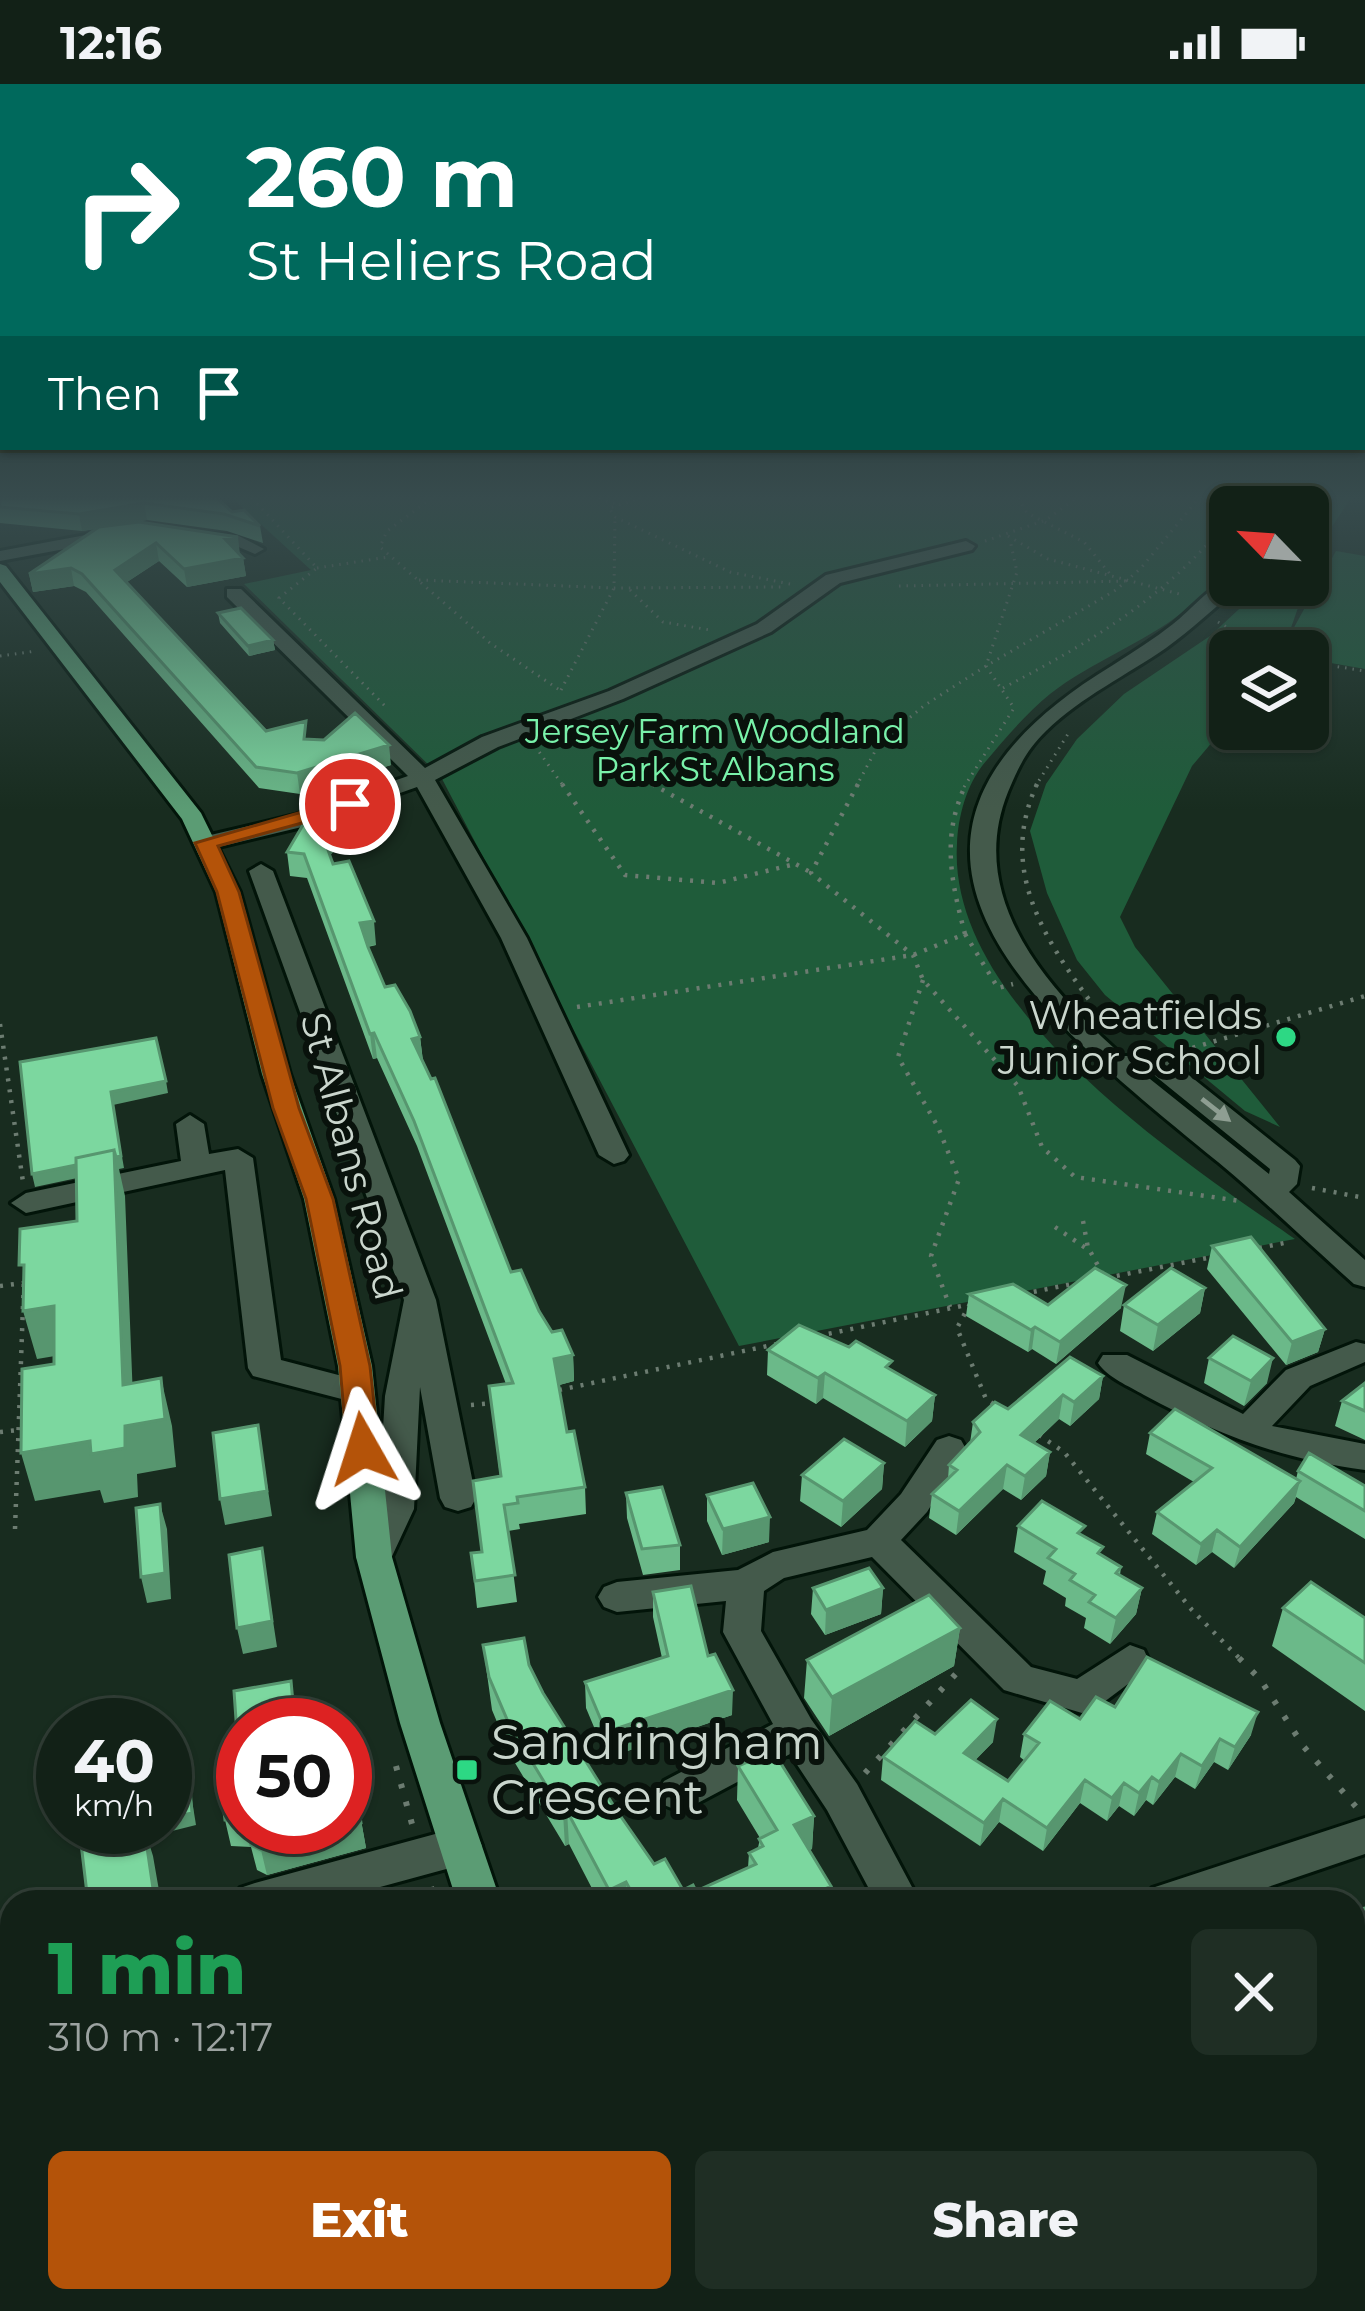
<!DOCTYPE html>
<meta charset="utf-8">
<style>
body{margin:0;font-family:Montserrat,sans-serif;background:#1f2e24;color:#f1f3f6;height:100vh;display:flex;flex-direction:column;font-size:45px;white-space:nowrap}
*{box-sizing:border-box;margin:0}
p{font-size:39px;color:#9ca3a1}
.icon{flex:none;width:66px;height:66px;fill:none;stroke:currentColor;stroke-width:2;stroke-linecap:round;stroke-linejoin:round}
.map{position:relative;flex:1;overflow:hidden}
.drawer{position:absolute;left:0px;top:1806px;width:1365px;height:423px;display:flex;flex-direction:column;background:#122117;border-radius:36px 36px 0 0;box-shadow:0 3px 9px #0004,0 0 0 3px #313e36}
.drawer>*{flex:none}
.top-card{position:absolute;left:0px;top:0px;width:1365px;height:366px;box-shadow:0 3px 9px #0004,0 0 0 3px #313e36;background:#00695c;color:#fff;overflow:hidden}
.needle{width:78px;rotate:295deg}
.fabs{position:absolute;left:1209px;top:402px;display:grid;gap:24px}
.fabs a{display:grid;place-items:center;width:120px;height:120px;border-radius:18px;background:#122117;box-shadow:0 3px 9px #0004,0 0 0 3px #313e36;font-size:60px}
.speed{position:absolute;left:36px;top:1614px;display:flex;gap:24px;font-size:60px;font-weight:700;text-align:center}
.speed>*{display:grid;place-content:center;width:156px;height:156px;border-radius:50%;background:#122117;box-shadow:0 3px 9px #0004,0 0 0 3px #313e36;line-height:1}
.speed small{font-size:30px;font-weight:400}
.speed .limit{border:18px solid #d22;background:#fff;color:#111}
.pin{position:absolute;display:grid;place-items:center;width:102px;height:102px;color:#fff;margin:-51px;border:6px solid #fff;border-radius:50%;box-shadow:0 3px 12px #0007}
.me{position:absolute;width:132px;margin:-66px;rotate:354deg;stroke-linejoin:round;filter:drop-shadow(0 0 9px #0008)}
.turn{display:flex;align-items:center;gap:42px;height:252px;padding:0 48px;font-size:54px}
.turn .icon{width:156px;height:156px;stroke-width:2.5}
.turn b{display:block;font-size:84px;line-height:102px}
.then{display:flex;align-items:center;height:114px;padding:0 48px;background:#0003;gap:24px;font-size:45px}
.round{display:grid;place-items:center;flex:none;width:126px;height:126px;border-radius:18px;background:#1f2e24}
.headline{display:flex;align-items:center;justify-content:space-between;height:204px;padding:0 48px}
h1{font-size:72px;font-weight:800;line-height:90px;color:#1e9e55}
.primary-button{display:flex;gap:24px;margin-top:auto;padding:24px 48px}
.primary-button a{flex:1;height:138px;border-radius:18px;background:#b45309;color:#fff;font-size:48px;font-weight:800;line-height:138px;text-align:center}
.primary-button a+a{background:#1f2e24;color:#f1f3f6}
.status{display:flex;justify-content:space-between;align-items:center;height:84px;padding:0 60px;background:#122117;direction:ltr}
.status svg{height:33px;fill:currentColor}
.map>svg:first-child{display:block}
</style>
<div class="status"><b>12:16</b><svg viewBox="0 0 49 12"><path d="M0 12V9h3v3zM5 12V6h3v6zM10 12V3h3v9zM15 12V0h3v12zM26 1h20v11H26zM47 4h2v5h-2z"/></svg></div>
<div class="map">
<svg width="1365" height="2227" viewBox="0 0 1365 2227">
<rect width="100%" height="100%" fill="#182c1f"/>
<!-- green -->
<path fill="#1f5c3a" d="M232 414H1286L1280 423H1230V485C1214 499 1199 515 1183 528 1142 560 1091 578 1050 610 1028 628 1005 654 987 676 967 698 958 732 957 760 947 921 1178 1074 1295 1155L739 1262 441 693 244 500 311 486Z
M1324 414H1351L1323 456 1308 496V438Z
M1336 467 1365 472V585L1308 575V567H1230V637L1192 682 1120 833 1135 863 1280 1043 1245 1027 1105 911 1077 876 1047 809 1030 747 1046 700 1077 655 1124 610 1210 552 1265 501H1306L1286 558Z"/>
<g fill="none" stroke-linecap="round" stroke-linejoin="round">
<defs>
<path id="minor" d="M1294 414H1311L1305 423H1287Z
M118 445 124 446V454L0 477V467Z
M200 450 237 451 264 465 255 470 234 461 194 459 191 455Z
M966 457 975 462 972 466 840 499 771 548 623 615 498 663 435 696 527 854 629 1071 624 1077 614 1080 599 1071 501 854 417 703 310 741 206 766 194 759 198 754 295 731 408 692 227 513V505H241L425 684 482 653 609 607 757 540 826 491Z
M1230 495V501H1239L1237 505C1213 525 1191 546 1166 564 1127 591 1081 613 1046 647 1027 665 1018 684 1008 708 965 814 1048 906 1123 972H1165L1295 1076 1300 1082 1297 1100 1289 1108 1365 1176V1203L1354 1200C1309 1160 1265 1117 1218 1078 1043 935 818 760 1113 581 1133 568 1154 555 1173 540 1191 526 1209 503 1230 495ZM1140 987H1149L1270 1085 1269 1090Z
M261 780 273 787 436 1216 476 1414 471 1423 458 1427 445 1423 440 1414 420 1303 414 1425 387 1483 374 1487 361 1483 356 1473 378 1425 385 1312 404 1216 249 787Z
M190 1031 204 1040 209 1070 238 1065 253 1074 281 1276 369 1299 374 1307 369 1315 357 1319 253 1292 248 1284 225 1086 26 1129 11 1119 26 1109 181 1077 176 1040Z
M1356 1258 1365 1260V1278L1310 1302 1272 1342 1365 1360V1386C1284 1376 1216 1350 1144 1311 1129 1302 1108 1294 1098 1279L1103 1271H1127L1243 1330 1286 1286Z
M949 1352 961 1356 966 1365 927 1428 901 1456 1031 1583 1077 1595 1130 1561 1144 1566 1149 1577 1144 1588 1096 1624 1082 1629 1004 1606 872 1473 784 1494 764 1507 761 1547 811 1635 857 1700 920 1818H876L827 1726 790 1670 694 1721 679 1727 664 1721 658 1709 664 1697 773 1640 723 1548 726 1517 617 1528 604 1523 598 1513 604 1503 617 1498 738 1486 773 1468 867 1446 901 1410 937 1356Z
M1365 1734V1770L1224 1818H1145L1152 1804Z
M461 1743 476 1749 482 1762 476 1775 461 1781 325 1818H233L240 1804 255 1799Z
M1353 2089 1365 2094V2151L1353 2146Z
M1000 2217H1050V2227H1000Z"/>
<path id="major" d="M0 480 6 482 201 729 240 808 290 990 334 1115 372 1282 392 1473 440 1639 501 1818H457L400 1639 356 1473 338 1282 304 1115 262 990 216 808 182 735 0 498Z
M621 2217H672L676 2227H625Z"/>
</defs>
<!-- minor casing -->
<use href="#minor" stroke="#021409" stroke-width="6"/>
<!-- major casing -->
<use href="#major" stroke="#021409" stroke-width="6"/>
<!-- path-far2 -->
<path stroke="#6c7c71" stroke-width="3" stroke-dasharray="1.5 6" stroke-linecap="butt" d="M252 414 317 484 279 514 385 622
M432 414 387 447 380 463 490 559 561 607
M599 414 618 421
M642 414 609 424 615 433 730 488 790 500
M1018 414 1027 429 1084 458 1110 490
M1237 423 1249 414
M1008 452 1048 475 1183 511
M985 457 1046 436 1076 414
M317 484 388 473
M419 496 614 504 785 503
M899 502 1127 497
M630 506 663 538 710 546
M1218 538 1268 567
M0 572 36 567
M1308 578 1365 587
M1003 604C1091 558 1169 512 1230 433
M561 606 614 504 615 433
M588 646 657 703
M535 662 564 703
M856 703 880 658 925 621 986 582 1017 488 1010 456
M964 703 1014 624 986 582 1116 506 1141 484 1199 414
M1035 703 1068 650"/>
<!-- path-far1 -->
<path stroke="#6c7c71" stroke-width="4.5" stroke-dasharray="3 8" stroke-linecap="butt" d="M562 700 625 791 718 799 795 780
M652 700 810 788
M858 700 811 789 913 871 923 896 1018 1002 1042 1063 1075 1093 1240 1117
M1037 700C999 783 1041 850 1090 917
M965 850 998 904 1013 900
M923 896 898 973 938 1043 959 1095 931 1172 950 1223
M577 923 913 871 965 850C951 797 941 752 966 700
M0 940 23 1098
M1182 967 1365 912
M1312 1104 1365 1114
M1083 1137 1088 1164
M1055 1143 1090 1167 1102 1189
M1259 1164 1289 1158
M1106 1194 1212 1173
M0 1202 23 1199
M1023 1210 1077 1199
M970 1220 957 1244 986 1315 995 1321
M818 1252 971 1220
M559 1306 777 1260
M471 1321 495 1319
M0 1348 18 1346
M1039 1351 1064 1368 1192 1526 1242 1577
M15 1445 24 1193"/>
<!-- path -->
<path stroke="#6c7c71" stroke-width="6" stroke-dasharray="4.5 14" stroke-linecap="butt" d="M1239 1574 1260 1595 1304 1663 1357 1724
M396 1682 412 1740
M865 1689 963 1582
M431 1803 436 1818
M0 1927 12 1932
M582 2217 587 2227"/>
<!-- minor -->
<use href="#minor" fill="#445a4b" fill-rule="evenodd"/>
<!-- major -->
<use href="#major" fill="#5b9c74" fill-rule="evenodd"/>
</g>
<!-- wall -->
<path fill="#6bb989" d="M217 414 232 428 260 442 263 459 227 447 147 436 124 440 240 471 243 474 246 492 187 503 159 477 127 498 266 647 308 655 391 681 300 710 259 704 86 508 74 502 33 508 29 490 96 445 82 447 0 439V415Z
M218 529 273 556 275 566 249 572 220 539Z
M379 725 330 771 376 861 368 863 385 903 420 953 423 977 511 1188 552 1248 573 1271 574 1297 559 1301 567 1348 585 1403 586 1430 519 1440 520 1445 508 1447 517 1518 477 1524 471 1469 482 1468 473 1397 500 1393 489 1302 506 1300 417 1062 377 974 373 975 307 794 290 792 287 768Z
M1212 1162 1325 1245 1318 1268 1286 1281 1207 1185Z
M1205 1204 1200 1229 1153 1267 1120 1247 1124 1221Z
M969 1210 1048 1221 1121 1224 1056 1280 1032 1265 1028 1268 966 1232Z
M768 1266 891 1286 935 1311 932 1337 905 1363 823 1314 816 1320 767 1291Z
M1209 1274 1267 1299 1244 1322 1204 1299Z
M1103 1292 1099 1315 1070 1342 1059 1335 1034 1359 1050 1368 1046 1392 1021 1416 1003 1405 956 1451 929 1434 932 1410 948 1395 949 1381 970 1359 973 1338Z
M1365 1299V1356L1335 1342 1342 1317Z
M1150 1349 1296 1395 1298 1387 1365 1402V1455L1296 1413 1294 1419 1234 1484 1212 1468 1196 1481 1152 1450 1157 1428 1194 1398 1146 1370Z
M884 1379 882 1405 841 1443 800 1417 802 1391Z
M626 1409 680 1461V1486L643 1491 627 1434Z
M707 1411 769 1458 722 1471 707 1437Z
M1018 1442 1083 1451 1102 1471 1121 1483 1120 1491 1142 1504 1136 1530 1110 1560 1084 1544 1086 1534 1065 1522 1066 1514 1043 1500 1046 1487 1014 1468Z
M813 1504H883L881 1530 825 1551 811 1530Z
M653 1508 708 1572 732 1631 607 1674 586 1624 585 1598 662 1574 653 1533Z
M1283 1524 1365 1534V1627L1272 1562Z
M960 1544 954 1582 829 1652 804 1614 807 1576Z
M483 1561 529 1581 543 1609 617 1727 654 1780 683 1806 696 1807 748 1784 749 1769 758 1764 760 1754 737 1716 738 1682 814 1732 812 1765 809 1766 831 1802 830 1818H599L569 1760 565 1762 512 1674 492 1626Z
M291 1597 298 1641H243V1743H345V1716L357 1714 366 1764 267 1791 257 1786 251 1763 231 1762 225 1736 222 1711 241 1707 234 1607Z
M1115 1623 1251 1651 1228 1686 1214 1678 1195 1705 1175 1693 1153 1721 1146 1716 1134 1732 1119 1722 1107 1737 1080 1719 1043 1767 999 1738 980 1762 881 1696 883 1673 935 1650 993 1658 975 1676 1008 1697 1025 1677 1020 1673 1024 1650 1080 1635Z
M1263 2217H1348L1354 2227H1259Z"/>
<!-- shaded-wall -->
<path fill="#57966f" d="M144 419 147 436 82 447 79 430Z
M238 453 240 471 225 455Z
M156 459 159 477 118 504 115 486Z
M243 474 246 492 187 503 184 485Z
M71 484 74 502 33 508 29 490Z
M273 556 275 566 249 572 248 562Z
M389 661 391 681 300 710 297 689Z
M376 702 379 725 326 775 323 752Z
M374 837 376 861 363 863 360 839Z
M374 949 377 974 373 975 370 950Z
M420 953 423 978 412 955Z
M166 997 168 1009 113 1021 124 1084 119 1085 125 1112 134 1340 161 1294 172 1342 176 1383 137 1390 138 1413 104 1419 100 1406 35 1417 21 1369 123 1301 115 1086 35 1103 32 1090 111 1008Z
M1126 1201 1121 1224 1056 1280 1060 1258Z
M1205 1204 1200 1229 1153 1267 1158 1241Z
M54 1222 67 1270 37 1275 23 1227Z
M1035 1243 1032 1265 1028 1268 1031 1246Z
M1325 1245 1318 1268 1286 1281 1292 1258Z
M573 1271 574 1297 556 1302 554 1275Z
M1273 1274 1267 1299 1244 1322 1251 1297Z
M825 1289 823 1314 816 1320 818 1294Z
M1103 1292 1099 1315 1070 1342 1074 1318Z
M935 1311 932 1337 905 1363 907 1337Z
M1063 1311 1059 1335 1017 1375 1021 1351Z
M258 1341 272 1432 225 1441 220 1415Z
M1050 1368 1046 1392 1021 1416 1025 1392Z
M884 1379 882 1405 841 1443 843 1417Z
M1007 1381 1003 1405 956 1451 959 1427Z
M1300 1397 1294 1419 1234 1484 1240 1463Z
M160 1420 167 1445 171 1515 147 1519 141 1493Z
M770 1433 769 1458 722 1471 723 1445Z
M1217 1446 1212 1468 1196 1481 1201 1460Z
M262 1464 277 1563 243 1570 237 1544Z
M883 1504 881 1530 825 1551 826 1526Z
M1142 1504 1136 1530 1110 1560 1116 1534Z
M960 1544 954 1582 829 1652 832 1613Z
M733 1606 732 1631 607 1674 606 1648Z
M1258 1628 1251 1651 1228 1686 1235 1663Z
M997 1635 993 1658 960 1692 964 1669Z
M1220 1655 1214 1678 1195 1705 1202 1682Z
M1181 1670 1175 1693 1153 1721 1159 1698Z
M1152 1693 1146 1716 1134 1732 1139 1709Z
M1085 1696 1080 1719 1043 1767 1047 1744Z
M1124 1699 1119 1722 1107 1737 1112 1714Z
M190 1704 196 1741 156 1751 154 1743H165V1735Z
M357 1714 366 1764 267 1791 261 1766Z
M1003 1715 999 1738 980 1762 984 1739Z
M567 1727 569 1760 565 1762 563 1729Z
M814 1732 812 1765 792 1774 794 1741Z
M144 1743 153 1772 161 1818H155Z
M626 1798 627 1818H609V1806Z
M831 1802 830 1818H797Z
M1365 1869V1902L1353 1906V1873Z"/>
<!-- building -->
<path fill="#7cd79f" stroke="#57966f" stroke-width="3" d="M2 414H217L232 428 244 426 260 442 224 430 144 419 79 430 0 423V415Z
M139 438 238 453 225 455 243 474 184 485 156 459 115 486 266 647 306 637 304 655 324 656 355 629 389 661 297 689 256 683 82 490 71 484 29 490 99 443Z
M241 524 273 556 248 562 218 529Z
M376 702 323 752 333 780 349 777 374 837 360 839 368 863 385 903 395 901 410 927 420 953 412 955 431 995 435 994 511 1188 521 1186 539 1227 552 1248 562 1246 573 1271 554 1275 567 1348 574 1347 585 1403 517 1413 518 1419 504 1421 515 1491 475 1497 471 1469 482 1468 473 1397 501 1392 489 1302 513 1299 414 1037 374 949 370 950 304 770 287 768 313 724Z
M156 954 166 997 111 1008 121 1072 116 1073 114 1066 76 1074V1081L32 1090 20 978Z
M114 1066 123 1301 161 1294 165 1335 125 1342V1364L91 1370 90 1357 21 1369 22 1285 54 1280V1222L23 1227 24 1181H19L20 1145 77 1137 76 1074Z
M1251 1153 1325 1245 1292 1258 1212 1162Z
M1095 1184 1126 1201 1060 1258 1035 1243 1031 1246 969 1210 1013 1200 1048 1221Z
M1171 1184 1205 1204 1158 1241 1124 1221Z
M799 1241 849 1263 856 1257 892 1277 886 1283 935 1311 907 1337 825 1289 818 1294 768 1266Z
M1233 1252 1273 1274 1251 1297 1209 1274Z
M1070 1273 1103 1292 1074 1318 1063 1311 1021 1351 1050 1368 1025 1392 1007 1381 959 1427 932 1410 957 1386 949 1381 980 1348 973 1338 995 1318 1008 1325Z
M1365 1299V1327L1342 1317Z
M1175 1325 1300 1397 1240 1463 1217 1446 1201 1460 1157 1428 1212 1384 1150 1349Z
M258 1341 267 1407 220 1415 213 1349Z
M844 1355 884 1379 843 1417 802 1391Z
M1309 1369 1365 1402V1427L1298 1387Z
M753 1399 770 1433 723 1445 707 1411Z
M662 1403 680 1461 642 1465 626 1409Z
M1042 1417 1085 1442 1078 1449 1103 1463 1098 1469 1121 1483 1116 1489 1142 1504 1116 1534 1089 1518 1095 1511 1070 1496 1075 1490 1048 1474 1056 1465 1018 1442Z
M160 1420 165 1489 141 1493 136 1424Z
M262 1464 272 1537 237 1544 229 1471Z
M869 1484 883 1504 826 1526 813 1504Z
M1311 1498 1365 1534V1579L1283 1524Z
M691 1502 708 1572 715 1570 733 1606 606 1648 585 1598 668 1572 653 1508Z
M929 1511 960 1544 832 1613 807 1576Z
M524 1554 529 1581 543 1609 617 1727 654 1780 665 1775 683 1806 693 1801 696 1807 756 1780 749 1769 763 1762 759 1755 777 1746 738 1682 773 1667 814 1732 794 1741 831 1802 797 1818H637L626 1798 609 1806 567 1727 563 1729 509 1640 489 1593 483 1561Z
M1147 1573 1258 1628 1235 1663 1220 1655 1202 1682 1181 1670 1159 1698 1152 1693 1139 1709 1124 1699 1112 1714 1085 1696 1047 1744 1003 1715 984 1739 883 1673 915 1637 935 1650 971 1616 997 1635 964 1669 1008 1697 1039 1659 1024 1650 1050 1617 1080 1635 1096 1613 1115 1623Z
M291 1597 295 1641H243V1737L225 1736 222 1711 241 1707 234 1607Z
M190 1704 192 1729 165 1735V1709Z
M357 1714 361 1739 261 1766 251 1761 249 1743H345V1716Z
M109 1743H144L155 1818H88L80 1751Z
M368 1812 370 1818H349Z
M1365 1824V1869L1353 1873V1827Z
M413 2217H503L507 2227H407L405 2220Z
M894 2217H945L952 2227H881Z
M1284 2217H1348L1354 2227H1290Z
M369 2219 371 2227H350Z"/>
<!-- one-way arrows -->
<defs><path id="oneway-solid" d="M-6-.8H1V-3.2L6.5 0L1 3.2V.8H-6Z" transform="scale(3)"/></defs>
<use fill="#8e9e92" href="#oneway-solid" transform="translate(1216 1026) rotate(38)"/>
<!-- sky -->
<linearGradient id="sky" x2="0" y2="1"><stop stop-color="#0d1811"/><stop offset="0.57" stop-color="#374b4d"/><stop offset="1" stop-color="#374b4d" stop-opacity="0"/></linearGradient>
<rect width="1365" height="726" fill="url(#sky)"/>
<!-- route -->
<path fill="#b45309" stroke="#753606" stroke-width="3" d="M350 714 360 720 357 724 218 762 239 808 299 1024 333 1115 370 1282 379 1365 374 1373H352L347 1365 340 1282 306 1115 273 1024 217 808 195 759Z"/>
<!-- markers -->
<g fill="#2dd884" stroke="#09120c" stroke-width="4.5">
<circle cx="1286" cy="953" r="12"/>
<rect x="455" y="1674" width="24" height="24" rx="6"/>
</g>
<g text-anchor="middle" stroke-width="12" stroke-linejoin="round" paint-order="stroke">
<!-- far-park labels -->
<g font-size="33" fill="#79f2aa" stroke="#09120c">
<text x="715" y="659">Jersey Farm Woodland<tspan x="715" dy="38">Park St Albans</tspan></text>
</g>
<!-- poi labels -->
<g font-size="39" fill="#cad6cd" stroke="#09120c" text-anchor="end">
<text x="1262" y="945">Wheatfields<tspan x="1262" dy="45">Junior School</tspan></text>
</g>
<!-- street labels -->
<g font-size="39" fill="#cad6cd" stroke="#09120c">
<text transform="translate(352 1072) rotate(75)" y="14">St Albans Road</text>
</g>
<!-- near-poi labels -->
<g font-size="48" fill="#cad6cd" stroke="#09120c" text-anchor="start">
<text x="491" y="1675">Sandringham<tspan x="491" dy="55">Crescent</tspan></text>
</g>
</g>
</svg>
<div class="fabs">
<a><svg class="needle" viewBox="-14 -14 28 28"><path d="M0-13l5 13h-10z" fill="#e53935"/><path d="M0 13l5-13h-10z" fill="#9ca3a1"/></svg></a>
<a><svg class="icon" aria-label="layers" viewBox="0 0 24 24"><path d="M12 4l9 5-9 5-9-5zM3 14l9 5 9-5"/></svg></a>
</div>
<div class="speed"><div>40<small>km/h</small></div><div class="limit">50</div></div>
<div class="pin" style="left:350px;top:720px;background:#d93025"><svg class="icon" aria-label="arrive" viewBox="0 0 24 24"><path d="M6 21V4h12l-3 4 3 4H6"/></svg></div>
<svg class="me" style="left:363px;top:1365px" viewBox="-20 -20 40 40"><path d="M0-17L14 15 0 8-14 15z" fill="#b45309" stroke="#fff" stroke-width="4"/></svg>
<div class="top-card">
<div class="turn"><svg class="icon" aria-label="right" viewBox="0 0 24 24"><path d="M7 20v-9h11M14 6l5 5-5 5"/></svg><div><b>260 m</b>St Heliers Road</div></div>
<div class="then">Then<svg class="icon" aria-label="arrive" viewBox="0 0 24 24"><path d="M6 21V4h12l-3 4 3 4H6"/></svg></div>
</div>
<section class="drawer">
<div class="headline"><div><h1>1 min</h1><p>310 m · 12:17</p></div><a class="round"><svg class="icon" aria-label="close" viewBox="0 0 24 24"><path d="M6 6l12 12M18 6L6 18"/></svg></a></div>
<div class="primary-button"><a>Exit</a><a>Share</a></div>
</section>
</div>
